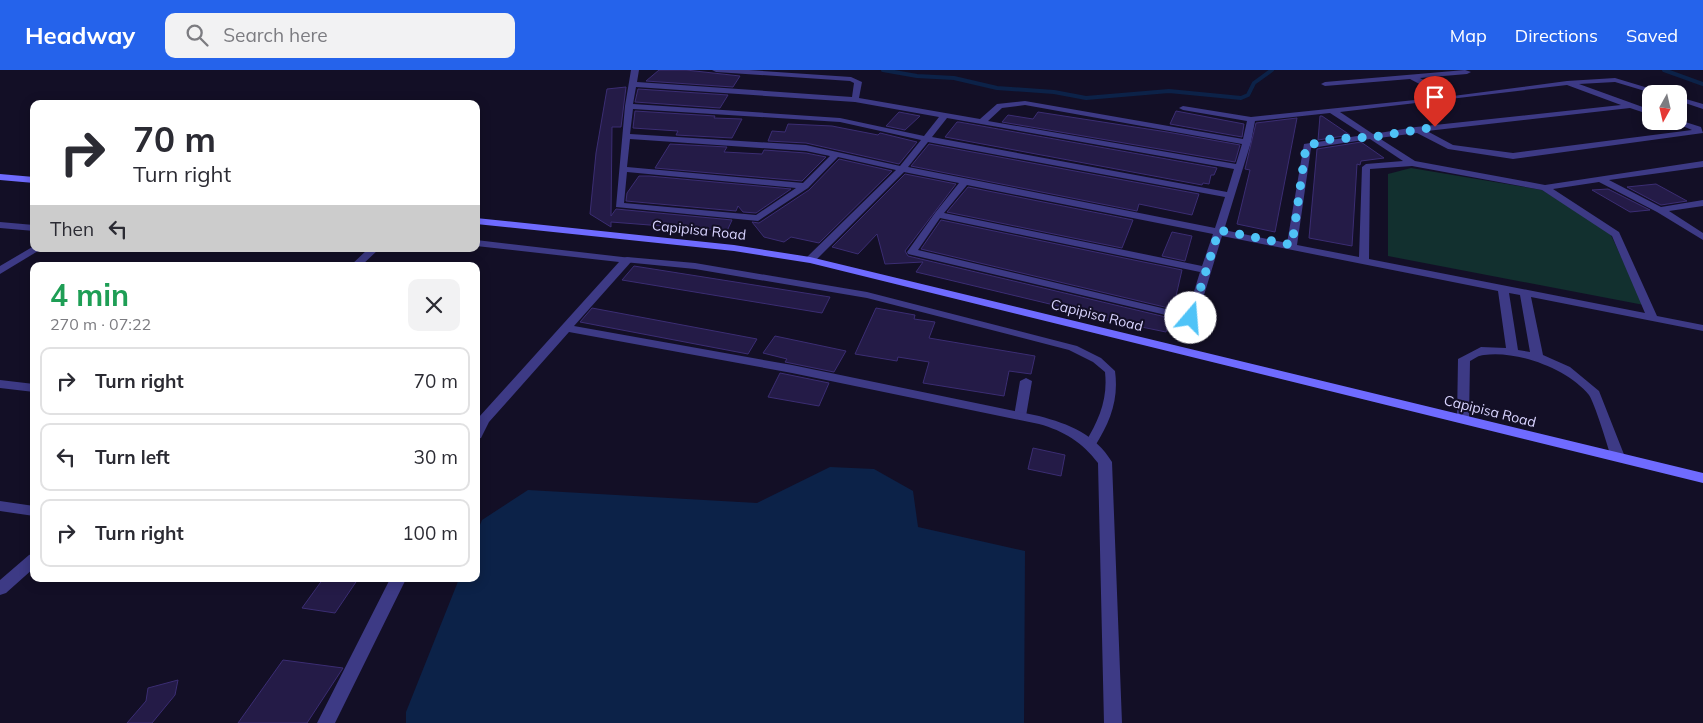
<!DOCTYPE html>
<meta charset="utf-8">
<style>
body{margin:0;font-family:Mulish,sans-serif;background:#f2f2f3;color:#2b2b33;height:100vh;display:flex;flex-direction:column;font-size:19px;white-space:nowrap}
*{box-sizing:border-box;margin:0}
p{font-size:16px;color:#7c7c81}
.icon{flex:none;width:28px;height:28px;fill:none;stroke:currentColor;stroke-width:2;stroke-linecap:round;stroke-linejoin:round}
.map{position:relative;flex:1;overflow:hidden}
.details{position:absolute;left:30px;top:192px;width:450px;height:320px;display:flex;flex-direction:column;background:#fff;border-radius:10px;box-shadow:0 2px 12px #0003}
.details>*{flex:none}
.banner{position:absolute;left:30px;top:30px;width:450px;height:152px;border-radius:10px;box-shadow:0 2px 12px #0003;background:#fff;color:#2b2b33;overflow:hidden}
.needle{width:32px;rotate:188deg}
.fabs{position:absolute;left:1642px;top:15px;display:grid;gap:10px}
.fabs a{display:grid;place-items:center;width:45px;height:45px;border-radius:10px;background:#fff;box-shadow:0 2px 12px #0003;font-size:25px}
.pin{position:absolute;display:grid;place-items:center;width:42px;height:42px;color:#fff;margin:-51px -21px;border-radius:50% 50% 50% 0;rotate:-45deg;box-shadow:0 0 5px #0007}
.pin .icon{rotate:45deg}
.me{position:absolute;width:55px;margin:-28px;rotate:18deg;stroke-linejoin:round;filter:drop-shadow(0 0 4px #0008)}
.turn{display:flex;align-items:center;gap:18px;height:105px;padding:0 20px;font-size:22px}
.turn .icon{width:65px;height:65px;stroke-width:2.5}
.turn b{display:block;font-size:35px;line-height:42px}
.then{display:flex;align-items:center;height:48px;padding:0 20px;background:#0003;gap:10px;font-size:19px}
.round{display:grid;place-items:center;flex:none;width:52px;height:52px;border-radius:10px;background:#f2f2f3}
.summary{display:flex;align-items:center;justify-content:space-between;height:85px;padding:0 20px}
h1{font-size:30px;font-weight:700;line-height:38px;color:#1e9e55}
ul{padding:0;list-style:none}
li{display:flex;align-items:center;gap:15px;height:68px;margin:0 10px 8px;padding:0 10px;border:2px solid #e1e1e2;border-radius:10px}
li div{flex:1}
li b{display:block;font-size:19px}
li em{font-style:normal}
header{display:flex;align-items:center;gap:30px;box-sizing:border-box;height:70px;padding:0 25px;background:#2563eb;color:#fff}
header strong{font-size:24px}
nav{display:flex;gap:28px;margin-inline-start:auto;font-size:18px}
.search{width:350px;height:45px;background:#f2f2f3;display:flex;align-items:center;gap:12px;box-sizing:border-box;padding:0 18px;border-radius:10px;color:#7c7c81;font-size:19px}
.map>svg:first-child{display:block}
</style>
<header>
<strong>Headway</strong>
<div class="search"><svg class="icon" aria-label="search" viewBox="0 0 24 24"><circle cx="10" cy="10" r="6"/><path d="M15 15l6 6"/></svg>Search here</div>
<nav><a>Map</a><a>Directions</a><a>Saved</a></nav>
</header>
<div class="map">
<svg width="1703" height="653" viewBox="0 0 1703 653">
<rect width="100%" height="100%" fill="#130f26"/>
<!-- green -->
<path fill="#12302f" d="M1411 98 1542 120 1609 161 1644 235 1388 186V104Z"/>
<!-- water -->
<path fill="#0c2248" d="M830 397 874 399 913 421 918 457 1025 481 1024 653H406V642L459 509H476V465L482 450 528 420 757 433Z"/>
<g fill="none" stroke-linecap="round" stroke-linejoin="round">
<!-- stream -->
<path stroke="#0c2248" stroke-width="4" d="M883 0 917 6 954 8 997 18 1054 22 1086 28 1169 21 1241 28 1248 25 1254 13 1272 0
M1664 0 1703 14"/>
</g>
<!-- building -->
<path fill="#241b47" stroke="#3b2d73" d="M659 0H686L740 6 733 17 646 11Z
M626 17 621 57H612L611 146 616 139 732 150 727 161 611 152V157L590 144 596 83 607 19Z
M638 19 728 25 720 38 635 32Z
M635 41 715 46 714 48 742 49 732 68 676 65 678 61 633 58Z
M1176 41 1244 54 1242 67 1170 54Z
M899 42 920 46 905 60 886 56Z
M1038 42 1167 62 1240 75 1235 92 1002 52 1008 45 1033 49Z
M1320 46H1322L1350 65 1318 70Z
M1297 48 1275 162 1237 154 1250 100 1245 99 1256 53Z
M957 52H959L1217 98 1214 105H1211L1209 114 1203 113 1202 115 945 67Z
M788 54 832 56 878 65 880 63 917 72 899 94 806 73 768 71 772 61 785 62Z
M1361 72 1384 88 1361 91 1360 95 1357 94 1352 176 1309 168 1317 79Z
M670 74 727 77 724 82 762 84 764 80 806 83 826 87 802 111 655 98Z
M929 74 1199 124 1192 145 1139 134 1137 141 911 96Z
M839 89 892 101 819 173 791 167 784 172 764 167 752 152 759 153 809 120Z
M905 104 956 114 905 181 908 186 1170 248 1166 262 1078 244 1079 241 916 202 923 192 885 194 877 164 858 184 832 177Z
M639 106H649L791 119 756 143 743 142 738 136 736 141 626 131 627 123Z
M1656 114 1687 131 1661 135 1627 117Z
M968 117 1133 150 1122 178 947 142Z
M1608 119 1650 140 1630 142 1592 120Z
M941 150 1182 200 1173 239 921 179Z
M1172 162 1192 166 1185 191 1162 186Z
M634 196 830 227 822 243 622 210Z
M592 238 757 269 748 284 580 252Z
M876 238 915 245 914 249 935 252 929 268 1035 286 1031 304 1009 301 1004 326 923 313 929 292 898 287 897 291 855 284Z
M775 266 846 281 834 302 785 292 787 289 763 283Z
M780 303 829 313 819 336 768 327Z
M1033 378 1065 385 1061 406 1028 399Z
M323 509H358L335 543 302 538Z
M283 590 343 598 307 653H238Z
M178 610 175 625 152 653H127L146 631 148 618Z"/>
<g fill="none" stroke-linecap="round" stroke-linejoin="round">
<!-- lane -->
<path fill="#3d3a85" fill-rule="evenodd" d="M627 187 695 193 867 222 1077 276 1101 288 1115 301C1119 330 1110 352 1095 376H1087L1085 373C1099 350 1108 329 1105 302L1093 292 1069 280 867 228 695 199 624 192V188Z
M1026 308 1032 311 1026 346 1020 350 1014 346 1020 311Z"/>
<!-- street -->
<path fill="#3d3a85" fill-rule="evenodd" d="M631 0H639L637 12 852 27 854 13 850 11 716 2 712 0H749L851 7 862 12 859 28 980 49 997 34 1025 31 1243 69 1247 51 1183 40 1179 38 1183 36 1251 47 1444 27 1410 9 1325 16 1321 14 1325 12 1465 0 1471 2 1467 4 1420 8 1453 26 1567 11 1615 8 1668 24H1655L1615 12 1579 14 1651 40V45L1630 38 1427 61 1453 75 1513 83 1692 60 1671 51H1679V50L1701 57 1703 63 1513 89 1448 79 1417 63 1379 68 1415 91 1545 115 1703 91V97L1609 110 1661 137 1703 130V136L1669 141 1703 163V170L1657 142 1599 112 1553 119 1619 162 1657 246 1703 255V261L1531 227 1543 285 1570 297 1599 321 1625 387 1623 390H1613L1611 387C1607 374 1595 334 1589 325 1568 299 1517 280 1484 285 1479 285 1474 289 1470 291L1469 349 1468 352H1458L1457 349 1458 289 1481 277 1506 278 1498 221 1222 166 1197 248 1191 251 908 184 907 182 935 143 959 113 904 102 814 192H806V188L896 100 838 87 808 118 758 151 616 137 625 36ZM1567 15 1621 35 1416 57 1373 64 1340 42ZM636 17 855 32 939 47 924 66 840 48 633 34ZM1025 35 1242 74 1236 94 988 51 1002 38ZM633 39 840 52 921 70 900 96 806 75 630 64ZM1330 43 1364 65 1304 74 1287 173 1224 160 1251 72 1255 51ZM947 48 1234 99 1227 122 932 67ZM630 69 806 81 830 86 803 113 627 97ZM1370 69 1403 91 1366 94 1362 97 1359 187 1297 175 1311 78ZM928 72 1225 127 1215 158 908 97ZM1412 96 1542 120 1612 166 1645 243 1369 189 1370 99ZM627 102 796 118 756 145 624 133ZM967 115 1213 164 1202 196 944 143ZM940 148 1200 202 1187 244 918 180ZM1509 223 1520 225 1530 282 1518 280Z
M1679 27 1703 34V39L1679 31Z
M0 152 34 155V161L0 158Z
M476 170 631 188V192L574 256 792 295 1039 346C1069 354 1095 364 1112 392L1122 653H1104L1098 393C1082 372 1064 361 1039 354L792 303 569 262 489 352 481 368 476 369V352L479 347 619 192 476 176Z
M34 176V179H39L38 181 0 204V196Z
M368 179H379L361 196H350Z
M0 310 34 314V322L0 318Z
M0 431 34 436V446L0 441Z
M34 483V498L6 523 0 525V510L29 485Z
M390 509H406L335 653H317Z"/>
<!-- secondary -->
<path fill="#6f6bff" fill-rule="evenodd" d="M0 104 34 107V113L0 110Z
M476 148 734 175 810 187 1703 403V413L810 193 734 181 476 154Z"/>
</g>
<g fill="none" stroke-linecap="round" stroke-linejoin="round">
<!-- route -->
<path stroke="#4fc3f7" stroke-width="9" stroke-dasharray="0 16.2" d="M1191 248 1219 160 1292 175 1306 76 1331 69 1373 67 1435 57"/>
</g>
<g text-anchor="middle" stroke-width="4" stroke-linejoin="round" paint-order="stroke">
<!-- street labels -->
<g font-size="14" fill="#d9d4ff" stroke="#130f26">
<text transform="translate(699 160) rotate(6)" y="5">Capipisa Road</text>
<text transform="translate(1097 245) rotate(14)" y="5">Capipisa Road</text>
<text transform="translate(1490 341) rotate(14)" y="5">Capipisa Road</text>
</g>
</g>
</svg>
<div class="fabs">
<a><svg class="needle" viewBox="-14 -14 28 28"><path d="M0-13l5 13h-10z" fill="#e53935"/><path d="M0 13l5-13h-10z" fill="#7c7c81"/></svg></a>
</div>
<div class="pin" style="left:1435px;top:57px;background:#d93025"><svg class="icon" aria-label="arrive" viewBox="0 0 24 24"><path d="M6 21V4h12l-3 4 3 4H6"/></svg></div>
<svg class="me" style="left:1191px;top:248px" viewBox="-20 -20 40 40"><circle r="19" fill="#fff"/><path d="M0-13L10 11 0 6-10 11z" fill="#4fc3f7"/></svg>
<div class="banner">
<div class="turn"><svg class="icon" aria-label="right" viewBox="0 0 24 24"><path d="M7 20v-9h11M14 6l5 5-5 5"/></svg><div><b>70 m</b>Turn right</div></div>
<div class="then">Then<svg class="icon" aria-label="left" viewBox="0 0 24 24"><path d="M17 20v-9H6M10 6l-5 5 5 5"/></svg></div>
</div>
<section class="details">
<div class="summary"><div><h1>4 min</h1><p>270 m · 07:22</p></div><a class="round"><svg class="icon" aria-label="close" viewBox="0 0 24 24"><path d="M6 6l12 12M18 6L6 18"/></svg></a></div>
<ul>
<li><svg class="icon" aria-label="right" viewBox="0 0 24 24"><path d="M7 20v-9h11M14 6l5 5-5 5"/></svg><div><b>Turn right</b></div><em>70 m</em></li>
<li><svg class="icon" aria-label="left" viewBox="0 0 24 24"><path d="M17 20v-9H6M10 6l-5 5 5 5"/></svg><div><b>Turn left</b></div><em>30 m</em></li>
<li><svg class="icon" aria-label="right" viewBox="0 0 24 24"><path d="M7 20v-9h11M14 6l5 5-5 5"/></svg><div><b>Turn right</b></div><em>100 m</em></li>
</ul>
</section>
</div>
